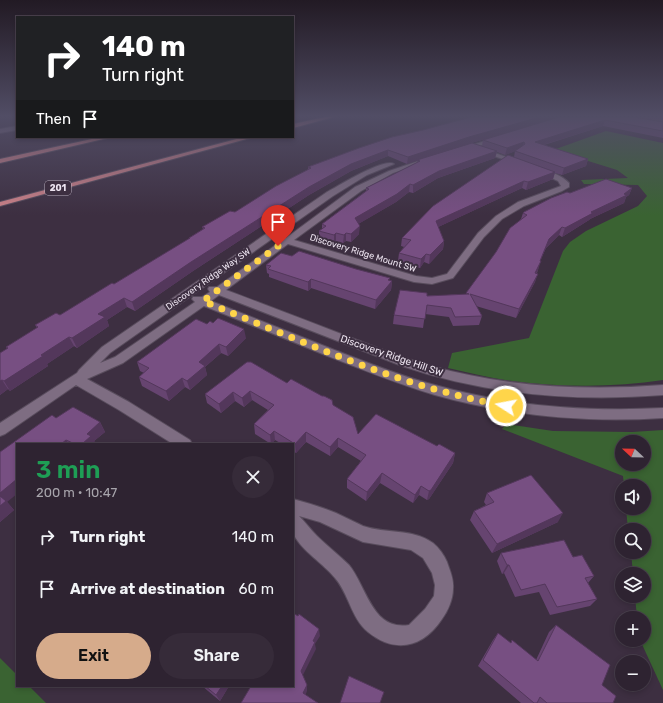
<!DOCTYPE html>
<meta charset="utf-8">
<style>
body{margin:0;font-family:Rubik,sans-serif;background:#362b39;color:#f1f3f6;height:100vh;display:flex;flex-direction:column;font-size:15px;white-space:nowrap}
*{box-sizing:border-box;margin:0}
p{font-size:13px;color:#a7a4ab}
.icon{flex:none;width:22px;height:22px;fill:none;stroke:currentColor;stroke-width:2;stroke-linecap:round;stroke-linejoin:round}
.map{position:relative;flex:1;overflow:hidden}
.sheet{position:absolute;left:16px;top:443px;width:278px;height:244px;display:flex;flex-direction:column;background:#2e2331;border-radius:0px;box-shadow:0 2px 6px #0003,0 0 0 1px #49404d}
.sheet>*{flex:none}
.guide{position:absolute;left:16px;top:16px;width:278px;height:122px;border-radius:0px;box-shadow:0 2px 6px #0003,0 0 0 1px #49404d;background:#202124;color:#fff;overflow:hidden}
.needle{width:26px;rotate:292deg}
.controls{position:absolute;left:615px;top:435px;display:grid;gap:8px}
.controls a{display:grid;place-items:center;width:36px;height:36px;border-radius:50%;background:#2e2331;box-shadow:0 2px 6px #0003,0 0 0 1px #49404d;font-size:20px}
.pin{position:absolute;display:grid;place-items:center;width:34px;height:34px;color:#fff;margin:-41px -17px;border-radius:50% 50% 50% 0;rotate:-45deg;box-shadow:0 0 4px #0007}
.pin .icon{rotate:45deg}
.me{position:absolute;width:44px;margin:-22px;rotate:281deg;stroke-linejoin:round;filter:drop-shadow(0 0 3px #0008)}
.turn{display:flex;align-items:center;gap:14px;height:84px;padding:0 20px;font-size:18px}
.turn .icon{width:52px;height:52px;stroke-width:2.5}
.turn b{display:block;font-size:28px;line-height:34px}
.then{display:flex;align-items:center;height:38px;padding:0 20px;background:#0003;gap:8px;font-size:15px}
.round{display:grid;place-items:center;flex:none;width:42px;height:42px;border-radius:21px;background:#362b39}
.summary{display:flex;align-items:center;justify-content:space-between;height:68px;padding:0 20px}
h1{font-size:24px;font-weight:600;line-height:30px;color:#1e9e55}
.button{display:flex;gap:8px;margin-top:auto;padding:8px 20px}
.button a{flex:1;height:46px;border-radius:24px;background:#d6ab8b;color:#111;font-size:16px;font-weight:600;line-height:46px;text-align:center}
.button a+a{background:#362b39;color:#f1f3f6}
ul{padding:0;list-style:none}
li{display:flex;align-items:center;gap:12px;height:52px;padding:0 20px}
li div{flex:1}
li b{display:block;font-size:15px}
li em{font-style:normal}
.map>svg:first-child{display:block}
</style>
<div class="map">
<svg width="663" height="703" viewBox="0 0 663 703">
<rect width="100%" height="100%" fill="#3d2f41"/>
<!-- green -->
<path fill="#3a6332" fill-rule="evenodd" d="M606 131 663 143V380C611 388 557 387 505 380 486 377 467 372 448 368L452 353 529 338 563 251 570 242 586 231 638 206 647 196 638 185 584 184 581 180 628 178 617 170 553 150Z
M506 424 553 431 632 432 663 430V690L640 640H644V618H637L635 596H644V574H633L631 552H644V530H628L626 508H644V486H624L623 476 502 429ZM622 442H644V464H622Z
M0 658 17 675V686H29L46 703H0Z"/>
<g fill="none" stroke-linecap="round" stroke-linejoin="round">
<defs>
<path id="street" d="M17 126V130L0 133V129Z
M498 137 501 139 500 140 462 151 459 149Z
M481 148 521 162 522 163 517 164 479 151 478 150Z
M433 156 436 158 435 159 393 173 361 191 294 240 416 276 432 278 447 274 478 233 496 216 518 202 561 186 558 181 538 172V170C547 169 563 176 569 183V187L562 191 524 206 502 219 484 237 453 278 432 284 414 282 288 244 226 290C269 306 313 323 357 340 381 349 406 359 431 366 507 387 585 391 663 385V395C575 402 487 395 402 366L219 295 211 301C251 317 292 333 332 349 366 362 400 376 435 385 509 406 586 412 663 408V418C586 423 510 416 435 395 398 384 361 369 325 355 284 338 244 322 204 306L123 363 87 379 129 402 190 440 192 444H173L119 410 76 385 5 434 0 436V423L77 373 79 370 102 347 327 192C338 186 385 157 394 164L367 175 333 196 110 353 100 363 115 357 195 302 192 299 193 297H202L210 292 208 289 209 287H217L280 242 277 239 278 237 286 238 355 187 389 171Z
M293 499C307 503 322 507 336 513 345 517 354 522 363 526 386 534 412 528 433 543 439 548 444 555 447 562 450 571 454 579 453 589 453 599 448 611 442 619 423 648 395 654 368 632 351 618 349 594 335 578 324 564 302 551 294 535 291 528 293 506 293 499ZM299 516 320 522 363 542 411 550 423 558 432 573 435 585 434 596 425 609 409 625C372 631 367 587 349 565 339 555 327 546 317 536 311 530 305 522 299 516Z"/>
<path id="highway" d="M325 117H334L293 128V124Z
M101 137H112L0 163V159Z
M244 137H254L0 206V202Z"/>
</defs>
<!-- street casing -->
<use href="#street" stroke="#584c5c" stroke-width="2"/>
<!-- highway casing -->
<use href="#highway" stroke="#584c5c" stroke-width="2"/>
<!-- street -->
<use href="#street" fill="#7e6d82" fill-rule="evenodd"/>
<!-- highway -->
<use href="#highway" fill="#cf8289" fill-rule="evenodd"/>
</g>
<!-- wall -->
<path fill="#664470" d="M559 117 468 144 419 160 482 146 483 140 559 117H663V138L603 126 544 145 588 159 586 166 562 175 555 173 553 179 526 190 522 188 438 227 444 241 443 249 429 264 424 262 420 268 398 261 399 253 404 247 401 246 402 238 514 157 515 151 505 155 497 152 495 158 438 178 413 193 409 192 396 202 358 224 359 234 351 242 346 241 343 243 336 241 334 243 319 239V231L322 229V224L366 191V188L417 163V160L407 164 388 156 351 171 309 195 193 271 135 311 127 307 107 320 109 326 77 348 74 346 47 364 48 366 10 391 8 389 0 395V353L7 349 6 347 37 328 35 325 60 315 114 284 189 239V238L203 229 202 227 235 212 308 170V167L359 148Z
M632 188 629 195 626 197 624 203 590 219 589 220 562 237 559 235 546 248 540 261 538 270 537 273 535 282 516 318 476 306 482 316 479 325 453 326 449 317 425 314 423 328 393 324 394 315 427 296 466 294 521 219 523 213 570 193Z
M266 265 392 281 391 290 375 309 311 288 308 291 269 277V274L267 273Z
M207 324 246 338 228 356 221 353 205 367 207 375 190 390 185 387 169 401 142 386 139 377 144 373 140 371 137 362Z
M287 383 333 405 358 434 437 446 455 453 453 463 429 499 427 500 419 495 413 503 380 483 366 501 347 488V479L361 461 338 447 330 456 306 442 296 453 293 451V444H282L275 440 271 444 255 434 254 424 268 410 252 400 244 407 235 401 221 413 207 403 205 394Z
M56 418 100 422 105 432 94 441 96 444H17L7 502 14 510 0 522V452Z
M487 493 558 522 492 553 470 520 474 511 486 505 484 502Z
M501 553 573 557 594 576 588 583 597 599 590 606 550 615 539 592 515 597 504 573 502 574 497 561Z
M556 625 602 685 613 703H521L478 666 493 640 498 633 510 643 512 640 536 660 549 632Z
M202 686H229L220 701Z"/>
<!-- shaded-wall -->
<path fill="#53375b" d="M540 117H559L468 144 407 164 408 157 469 137Z
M605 120 603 126 533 148 535 142Z
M524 142 522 149 505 155 507 148Z
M388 150V156L351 171 309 195 193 271 135 311 132 302 191 262 309 187 351 164Z
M497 151 495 158 438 178 413 193V185L439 171Z
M588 159 586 166 562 175 564 168Z
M555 172 553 179 526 190 528 182Z
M524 181 522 188 434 229 436 221Z
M410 184 409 192 396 202 355 226V218Z
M632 188 629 195 626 197 624 203 590 219 589 220 562 237 565 228 591 212 624 194Z
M360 226 359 234 351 242V234Z
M562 227 559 235 546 248 537 268 541 261 538 270 532 281 549 239Z
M336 233V241L334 243V235Z
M346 233V241L343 243 344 235Z
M444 241 443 249 429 264 430 255Z
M426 254 424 262 420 268 421 259Z
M538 274 535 282 516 318 519 309Z
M390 278 389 284 392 281 391 290 375 309 376 300Z
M311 279V288L308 291V282Z
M124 298 127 307 107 320 109 326 77 348 72 338 98 314Z
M244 329 246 338 228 356 226 347Z
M69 337 74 346 47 364 48 366 10 391 4 381 41 355Z
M219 344 221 353 205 367 207 375 190 390 187 381 199 362Z
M182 378 185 387 169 401 166 391Z
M2 380 8 389 0 395V381Z
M250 391 252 400 244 407 242 398Z
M233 392 235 401 221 413 219 404Z
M100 422 105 432 94 441 96 444H82L87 434Z
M274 431 275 440 271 444 270 435Z
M306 432V442L296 453 295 444Z
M338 438V447L330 456V447Z
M66 440 69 444H61Z
M455 453 453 463 429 499 427 500 429 491Z
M382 473 380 483 366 501 367 492Z
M17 479V494L7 502 14 510 0 522V493Z
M421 486 419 495 413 503 415 495Z
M563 513 558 522 492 553 497 544Z
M507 565H509L504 573 502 574Z
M319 629 320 636 315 644 316 649 302 677 301 671 313 641Z
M307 685V691L304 699 303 693Z
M222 686H229L220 701 216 695Z"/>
<!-- building -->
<path fill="#774f82" stroke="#53375b" d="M471 117H540L469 137 408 157 388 150 351 164 309 187 191 262 132 302 124 298 98 314 105 317 72 338 69 337 41 355 43 356 4 381 2 380 0 381V353L8 348 6 347 38 327 35 325 56 313 60 315 112 283 114 284 190 238H189L205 228 202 227 230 211 235 212 276 186 311 168 308 167 359 148 392 137 423 130Z
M559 117H634L663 122V131L605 120 535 142 588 159 564 168 515 151 525 144 524 142 507 148 483 140Z
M472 143 497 151 439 171 413 185 410 184 397 194 355 218 360 226 351 234 346 233 344 235 336 233 334 235 319 231 326 226 322 224 369 189 366 188 420 161 417 160Z
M508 155 555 172 528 182 524 181 436 221 444 241 430 255 426 254 421 259 399 253 411 240 402 238 433 206Z
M606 179 632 188 624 194 627 195 591 212 593 213 565 228 562 227 549 239 540 261H541L535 273 538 274 519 309 470 294 482 316 455 317 451 308 427 305 425 319 394 315 400 290 427 293V296L469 294 466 293 496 252 510 228 527 215 523 213 524 212 551 198 567 192 570 193Z
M299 251 356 269 390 278 388 280 392 281 376 300 311 279 308 282 268 269 271 266 266 265 281 253 292 256Z
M218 318 244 329 226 347 219 344 199 362 205 366 187 381 182 378 166 391 139 377 149 368 137 362 196 319 207 324 210 321 213 323Z
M247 362H251L287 383 291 379 322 396H324L332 400 333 405 353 417 358 434 376 414 437 446 439 444 455 453 431 490 429 491 421 486 415 495 382 473 367 492 347 479 366 455 338 438 330 447 306 432 295 444 274 431 270 435 254 424 274 405 250 391 242 398 233 392 219 404 205 394Z
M73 407 100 422 87 434 91 436 82 444H75L66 440 61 444H17V479L0 493V452L52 415 56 418Z
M531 475 563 513 497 544 474 511 494 502 487 493Z
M0 496 6 501 0 506Z
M564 540 573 557 582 555 594 576 585 578 597 599 557 607 545 584 521 590 509 565H507L501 553Z
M293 613 298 616 299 614 319 629 313 641 315 642 301 671 307 685 303 693 318 703H241L251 686H293Z
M556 625 610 665 602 685 616 696 613 703H547L540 697 537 703H534L483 660 498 633 511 643 512 640 538 661Z
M349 676 384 692 380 703H340Z
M205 686H222L216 695Z"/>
<!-- sky -->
<linearGradient id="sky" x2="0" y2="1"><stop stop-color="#221a24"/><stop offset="0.54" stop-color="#514d65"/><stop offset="1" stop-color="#514d65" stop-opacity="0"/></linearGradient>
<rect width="663" height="215" fill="url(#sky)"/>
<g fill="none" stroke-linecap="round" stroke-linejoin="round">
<!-- route -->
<path stroke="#ffd54a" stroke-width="7" stroke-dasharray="0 12.6" d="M278 246 203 301C302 341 400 387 506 406"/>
</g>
<g text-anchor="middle" stroke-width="4" stroke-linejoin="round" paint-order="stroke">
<!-- shield labels -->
<rect fill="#3d2f41" stroke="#b8aebc" stroke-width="1" x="45" y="181" width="26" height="14" rx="3"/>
<g font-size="9" font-weight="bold" fill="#ede4f0">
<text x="58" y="191">201</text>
</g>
<!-- far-street labels -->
<g font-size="9" fill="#ede4f0" stroke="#3d2f41">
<text transform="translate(363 253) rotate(17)" y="3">Discovery Ridge Mount SW</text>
<text transform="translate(208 279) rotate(-35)" y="3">Discovery Ridge Way SW</text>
</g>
<!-- street labels -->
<g font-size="10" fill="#ede4f0" stroke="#3d2f41">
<text transform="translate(392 355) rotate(19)" y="4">Discovery Ridge Hill SW</text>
</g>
</g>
</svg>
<div class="controls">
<a><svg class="needle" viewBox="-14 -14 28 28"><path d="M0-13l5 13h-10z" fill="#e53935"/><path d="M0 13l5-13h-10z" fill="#a7a4ab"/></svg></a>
<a><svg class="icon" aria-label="sound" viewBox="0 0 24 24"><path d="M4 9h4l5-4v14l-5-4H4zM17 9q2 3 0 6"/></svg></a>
<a><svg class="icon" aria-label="search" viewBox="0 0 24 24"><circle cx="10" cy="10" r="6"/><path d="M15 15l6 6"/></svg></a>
<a><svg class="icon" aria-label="layers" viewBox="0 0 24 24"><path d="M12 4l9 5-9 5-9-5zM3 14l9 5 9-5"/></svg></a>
<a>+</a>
<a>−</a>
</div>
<div class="pin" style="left:278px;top:246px;background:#d93025"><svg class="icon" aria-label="arrive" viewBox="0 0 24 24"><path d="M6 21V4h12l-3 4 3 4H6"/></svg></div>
<svg class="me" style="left:506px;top:406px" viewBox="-20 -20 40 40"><circle r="17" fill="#ffd54a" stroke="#fff" stroke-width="3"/><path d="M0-11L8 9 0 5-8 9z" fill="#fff"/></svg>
<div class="guide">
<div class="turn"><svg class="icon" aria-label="right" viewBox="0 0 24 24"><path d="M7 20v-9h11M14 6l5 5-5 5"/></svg><div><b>140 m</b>Turn right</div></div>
<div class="then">Then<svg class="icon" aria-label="arrive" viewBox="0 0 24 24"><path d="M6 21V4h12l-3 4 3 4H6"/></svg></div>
</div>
<section class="sheet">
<div class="summary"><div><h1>3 min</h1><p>200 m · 10:47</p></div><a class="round"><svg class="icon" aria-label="close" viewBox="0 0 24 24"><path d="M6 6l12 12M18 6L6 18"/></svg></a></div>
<ul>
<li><svg class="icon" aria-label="right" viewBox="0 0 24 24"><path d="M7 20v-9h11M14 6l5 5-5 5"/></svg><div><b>Turn right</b></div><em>140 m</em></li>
<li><svg class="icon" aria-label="arrive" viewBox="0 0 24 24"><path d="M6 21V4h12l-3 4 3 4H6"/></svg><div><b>Arrive at destination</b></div><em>60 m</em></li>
</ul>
<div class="button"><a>Exit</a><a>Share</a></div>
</section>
</div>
